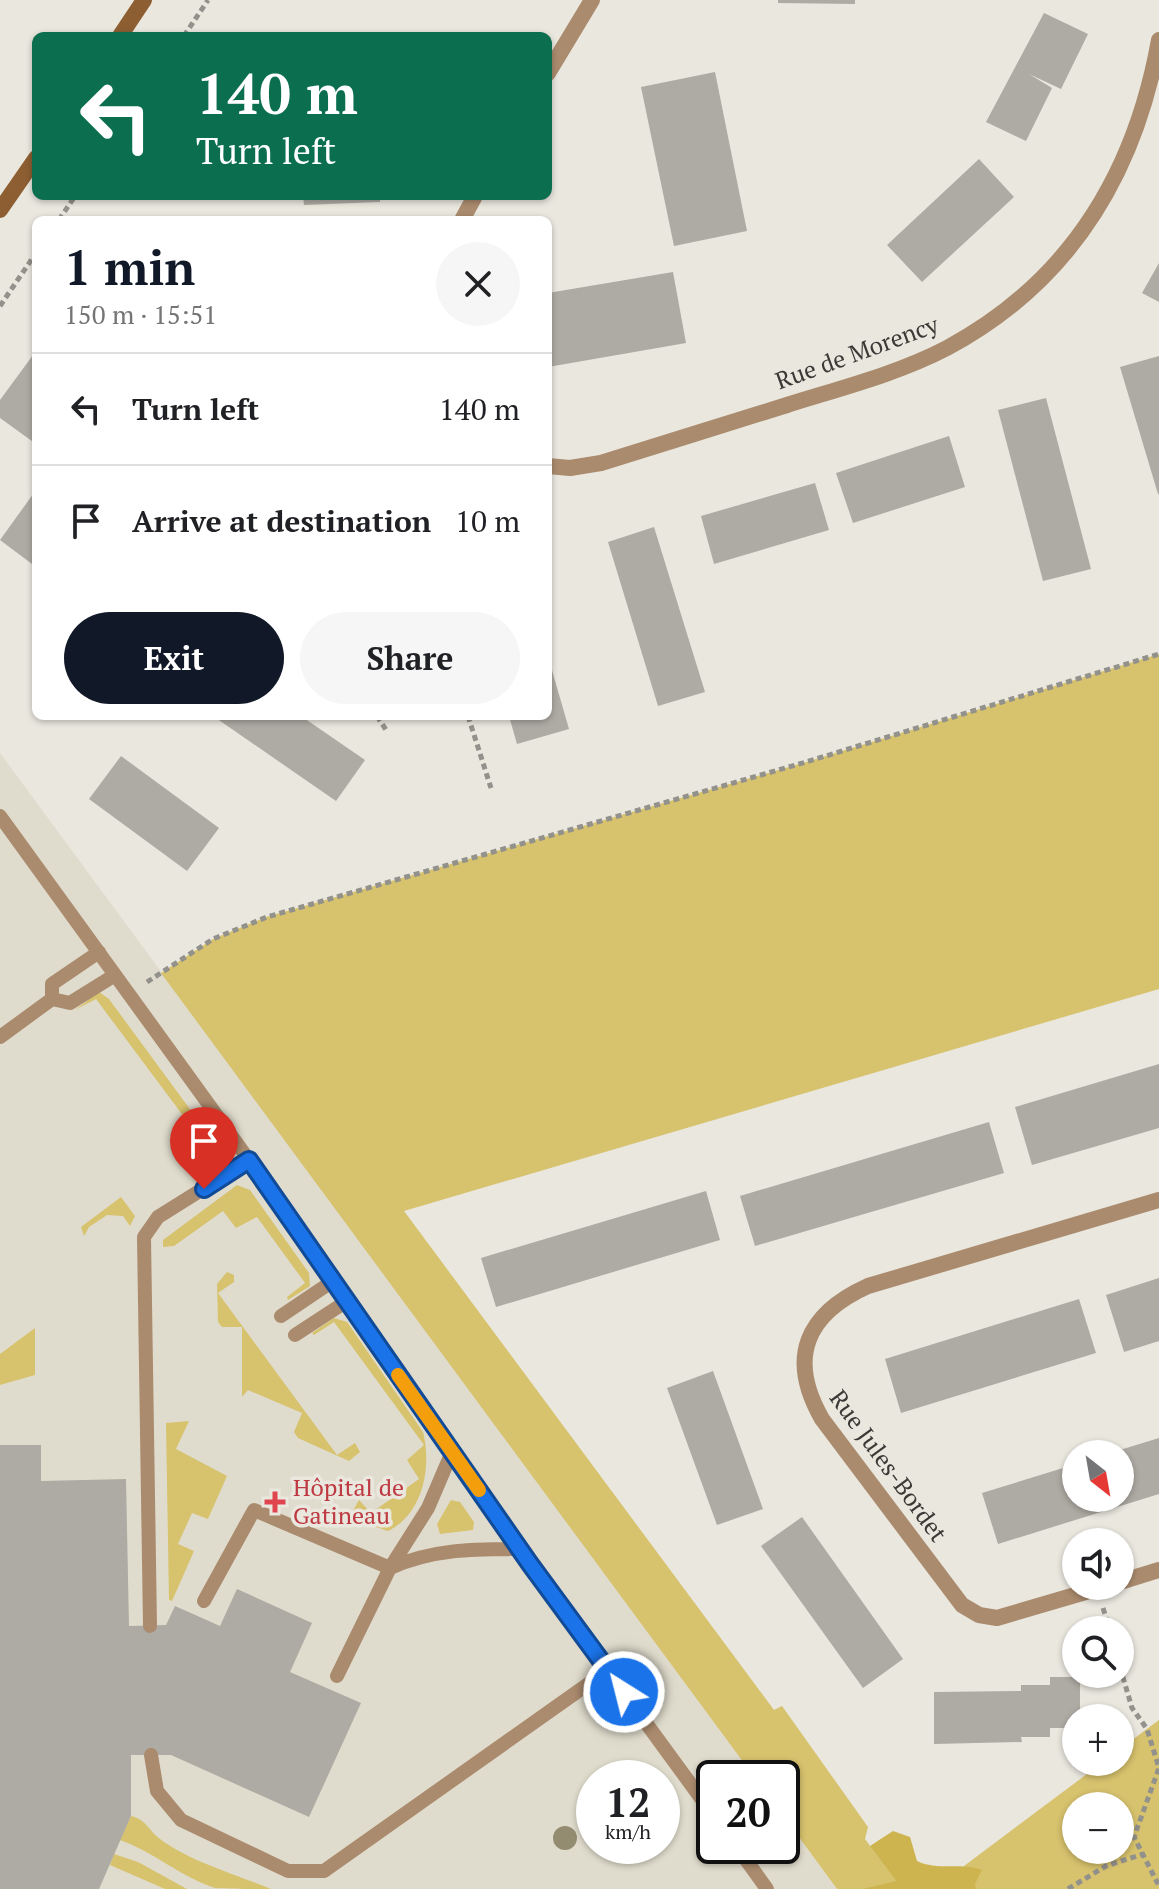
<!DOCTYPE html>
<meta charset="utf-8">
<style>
body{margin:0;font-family:"PT Serif",serif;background:#f6f6f6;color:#202124;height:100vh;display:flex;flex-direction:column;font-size:30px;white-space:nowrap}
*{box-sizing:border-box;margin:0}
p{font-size:26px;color:#757577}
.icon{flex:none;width:44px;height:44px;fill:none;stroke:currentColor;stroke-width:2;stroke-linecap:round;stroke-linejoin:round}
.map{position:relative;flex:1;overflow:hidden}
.details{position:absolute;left:32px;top:216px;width:520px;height:504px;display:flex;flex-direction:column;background:#fff;border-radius:12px;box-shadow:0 2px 6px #0004}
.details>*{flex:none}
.hud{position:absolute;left:32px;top:32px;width:520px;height:168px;border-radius:12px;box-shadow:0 2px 6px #0004;background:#0b6e4f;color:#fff;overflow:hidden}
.needle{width:52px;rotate:149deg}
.tools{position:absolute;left:1062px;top:1440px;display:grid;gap:16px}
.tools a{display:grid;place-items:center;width:72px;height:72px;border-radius:50%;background:#fff;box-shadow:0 2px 6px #0004;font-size:40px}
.speed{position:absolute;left:576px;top:1760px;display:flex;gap:16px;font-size:40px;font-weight:700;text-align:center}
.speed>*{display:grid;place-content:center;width:104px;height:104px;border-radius:50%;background:#fff;box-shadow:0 2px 6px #0004;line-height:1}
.speed small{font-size:20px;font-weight:400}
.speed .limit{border:4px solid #111;border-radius:12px;background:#fff;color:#111}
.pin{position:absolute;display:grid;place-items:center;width:68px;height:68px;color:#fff;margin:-82px -34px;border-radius:50% 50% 50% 0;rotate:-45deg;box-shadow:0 0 8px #0007}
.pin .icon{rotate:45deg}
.me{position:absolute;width:88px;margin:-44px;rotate:324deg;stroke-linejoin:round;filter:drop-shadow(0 0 6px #0008)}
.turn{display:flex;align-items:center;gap:28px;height:168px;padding:0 32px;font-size:36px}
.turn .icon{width:104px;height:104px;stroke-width:2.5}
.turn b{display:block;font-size:56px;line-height:68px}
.round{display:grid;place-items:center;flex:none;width:84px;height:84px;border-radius:42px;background:#f6f6f6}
.overview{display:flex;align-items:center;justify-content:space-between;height:136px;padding:0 32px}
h1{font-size:48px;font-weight:700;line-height:60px;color:#111827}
.button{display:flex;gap:16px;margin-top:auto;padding:16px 32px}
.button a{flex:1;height:92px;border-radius:48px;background:#111827;color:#fff;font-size:32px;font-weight:700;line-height:92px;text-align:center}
.button a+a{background:#f6f6f6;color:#202124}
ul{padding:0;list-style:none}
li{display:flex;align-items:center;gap:24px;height:112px;padding:0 32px;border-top:2px solid #e0e0e0}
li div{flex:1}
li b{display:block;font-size:30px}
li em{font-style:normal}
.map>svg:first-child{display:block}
</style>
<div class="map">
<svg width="1159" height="1889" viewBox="0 0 1159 1889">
<rect width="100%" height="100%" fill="#e9e7de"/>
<!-- built -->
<path fill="#e0dccd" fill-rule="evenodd" d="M0 753 755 1778H714V1846H782V1814L837 1889H0ZM594 1778H662V1846H594Z"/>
<!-- green -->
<path fill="#d7c26d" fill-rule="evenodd" d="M1159 654V989L404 1211 774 1710 782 1706 868 1827 865 1839 902 1889H837L782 1814V1778H755L161 973 213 939 266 917 806 762Z
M99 992 109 999 217 1146 215 1160 195 1173 177 1147 196 1133 96 999 75 1010Z
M237 1185 250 1190 309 1273 310 1286 288 1300 287 1297 305 1283 257 1217 236 1228 223 1211 174 1246 163 1247V1240Z
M121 1197 135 1216 130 1226 123 1216 107 1215 89 1227 84 1236 81 1227Z
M227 1272 234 1275V1282L218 1293 337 1455 355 1443 360 1452 349 1461 298 1438 294 1432 302 1413 248 1390 242 1397V1327H222L218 1322 217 1284Z
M334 1318 347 1322 423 1432C432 1467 423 1514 388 1531L349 1518 359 1500 371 1513 419 1479 407 1460 424 1445 334 1322 314 1335 312 1333Z
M35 1328V1375L0 1385V1354Z
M189 1421 176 1449 227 1476 208 1519 192 1513 178 1544 194 1551 172 1601 169 1600 166 1423Z
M451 1500 460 1502 474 1522 473 1530 440 1534 437 1524Z
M1159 1720V1889H946L964 1875V1866L1103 1762H1120V1749ZM1076 1806H1120V1850H1076Z
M131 1816C147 1820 148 1830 160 1839 191 1862 235 1874 271 1889 254 1889 231 1889 215 1888 181 1877 154 1852 120 1840Z
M114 1854 138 1862 187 1889H165L110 1865Z"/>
<!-- forest -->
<path fill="#cdb44e" d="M893 1831 910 1837 917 1861C937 1871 960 1862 982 1870L975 1884 976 1889H863L896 1881 870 1846Z"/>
<!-- building -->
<path fill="#adaba3" d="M778 0H855V4L778 3Z
M1044 13 1088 34 1061 89 1029 74 1052 88 1026 141 986 122Z
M715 72 747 231 674 246 641 87Z
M979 159 1014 197 922 282 887 245Z
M303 196H380V202L304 205Z
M1159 263V302L1142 293Z
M673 272 686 343 548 367V293Z
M36 351V444L0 418V400Z
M1159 356V494H1158L1120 367Z
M1046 398 1091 569 1043 581 998 410Z
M949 436 965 487 853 523 836 473Z
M815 483 829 530 714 564 701 516Z
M36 490V567L0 540Z
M654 527 705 692 658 706 608 542Z
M549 660 569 729 517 744 509 716H548Z
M213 716H301L365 760 336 801Z
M121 756 219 828 187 871 89 799Z
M1159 1064V1128L1032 1165 1015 1107Z
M989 1122 1004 1173 755 1246 740 1196Z
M706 1191 720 1240 496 1307 481 1258Z
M1159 1278V1341L1124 1352 1106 1295Z
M1079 1299 1096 1353 901 1413 885 1359Z
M713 1371 763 1509 717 1525 667 1388Z
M1159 1438V1494L998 1544 982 1493 1076 1464V1498H1120V1454L1110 1453Z
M0 1445H41V1481L126 1479 129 1626 166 1625 175 1606 220 1626 237 1589 312 1623 290 1672 361 1703 309 1817 171 1755H131V1816L99 1889H0Z
M802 1517 903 1659 863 1688 761 1546Z
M1050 1677H1080V1718H1076V1728H1050V1737H1021L1022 1742 934 1744V1692L1021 1691V1685H1050Z"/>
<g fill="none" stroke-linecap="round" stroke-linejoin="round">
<!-- path -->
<path stroke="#92918b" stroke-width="5" stroke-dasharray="6 4" stroke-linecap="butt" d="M184 36 208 0
M59 220 75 196
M0 306 36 253
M377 716 386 730
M468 716 491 788
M147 982 213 939 267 917 806 762 1159 654
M1103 1608 1110 1630
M1120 1667 1132 1708 1147 1729 1159 1768 1134 1837 1159 1886
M1068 1889 1106 1866 1143 1854"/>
<!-- lane -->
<path stroke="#ab8b6e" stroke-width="14" d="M0 816 249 1160 540 1578 714 1816
M52 999V984L99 952
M0 1037 52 999 70 1003 115 975
M281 1316 333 1281
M295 1335 347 1301
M204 1601 254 1510 390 1568 428 1508 452 1452
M150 1626 144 1237 158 1217 249 1160
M337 1676 390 1568C433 1549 473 1549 520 1549
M151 1755 157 1791 181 1820 288 1871H324L608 1670
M736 1846 767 1889"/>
<!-- street -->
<path stroke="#ab8b6e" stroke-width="16" d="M548 73 592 0
M462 220 475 196
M548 466 570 468 601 463C663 444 725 424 787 405 841 388 897 374 947 348 1070 282 1135 174 1159 40
M1120 1582 1159 1570
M1106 1586 997 1618 979 1615 962 1605 822 1419C787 1358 806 1314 868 1286L1159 1200"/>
<!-- secondary -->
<path stroke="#8c5e32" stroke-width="16" d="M120 36 144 0
M0 210 36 158"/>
</g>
<!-- trees -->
<circle fill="#938c71" cx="565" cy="1838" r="12"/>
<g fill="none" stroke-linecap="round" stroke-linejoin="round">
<defs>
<path id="route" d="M204 1189 249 1160 530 1564 624 1692"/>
</defs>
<!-- route casing -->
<use href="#route" stroke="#114b97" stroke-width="20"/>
<!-- route -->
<use href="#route" stroke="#1a73e8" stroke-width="14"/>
<!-- slow -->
<path stroke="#f59e0b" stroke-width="14" d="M398 1375 479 1490"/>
</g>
<!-- markers -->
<path fill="#e0444e" stroke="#e9e7de" stroke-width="3" d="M271 1490h8v8h8v8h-8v8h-8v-8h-8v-8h8z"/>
<g text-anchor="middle" stroke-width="7" stroke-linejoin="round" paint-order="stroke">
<!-- street labels -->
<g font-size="24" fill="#3a3936" stroke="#e9e7de">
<text transform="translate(857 353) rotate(-20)" y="8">Rue de Morency</text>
<text transform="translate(888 1466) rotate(54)" y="8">Rue Jules-Bordet</text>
</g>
<!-- health labels -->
<g font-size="24" fill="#be3a42" stroke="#e9e7de" text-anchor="start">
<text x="293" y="1496">Hôpital de<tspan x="293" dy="28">Gatineau</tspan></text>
</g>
</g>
</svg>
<div class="tools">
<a><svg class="needle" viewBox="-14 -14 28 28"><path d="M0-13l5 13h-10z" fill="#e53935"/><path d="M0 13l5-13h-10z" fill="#757577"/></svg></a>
<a><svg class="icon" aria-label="sound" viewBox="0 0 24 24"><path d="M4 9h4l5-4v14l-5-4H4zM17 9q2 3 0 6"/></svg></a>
<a><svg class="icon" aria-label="search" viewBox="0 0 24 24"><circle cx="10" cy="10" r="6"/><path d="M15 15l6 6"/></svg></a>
<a>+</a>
<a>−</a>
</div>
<div class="speed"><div>12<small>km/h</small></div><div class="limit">20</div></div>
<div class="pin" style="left:204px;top:1189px;background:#d93025"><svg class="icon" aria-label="arrive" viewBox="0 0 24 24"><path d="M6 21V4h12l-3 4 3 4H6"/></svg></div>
<svg class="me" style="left:624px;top:1692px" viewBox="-20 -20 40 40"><circle r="17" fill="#1a73e8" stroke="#fff" stroke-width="3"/><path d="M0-11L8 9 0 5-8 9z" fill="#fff"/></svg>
<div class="hud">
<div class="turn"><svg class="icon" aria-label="left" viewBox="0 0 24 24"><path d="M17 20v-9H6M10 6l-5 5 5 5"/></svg><div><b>140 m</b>Turn left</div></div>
</div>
<section class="details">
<div class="overview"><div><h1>1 min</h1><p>150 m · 15:51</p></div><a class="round"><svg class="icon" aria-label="close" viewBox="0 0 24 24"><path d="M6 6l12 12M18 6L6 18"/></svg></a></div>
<ul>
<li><svg class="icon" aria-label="left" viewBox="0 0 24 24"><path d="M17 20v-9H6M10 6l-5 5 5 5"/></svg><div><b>Turn left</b></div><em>140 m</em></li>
<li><svg class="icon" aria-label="arrive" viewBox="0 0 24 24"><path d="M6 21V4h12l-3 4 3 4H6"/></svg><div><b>Arrive at destination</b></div><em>10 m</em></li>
</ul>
<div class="button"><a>Exit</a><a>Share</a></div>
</section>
</div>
